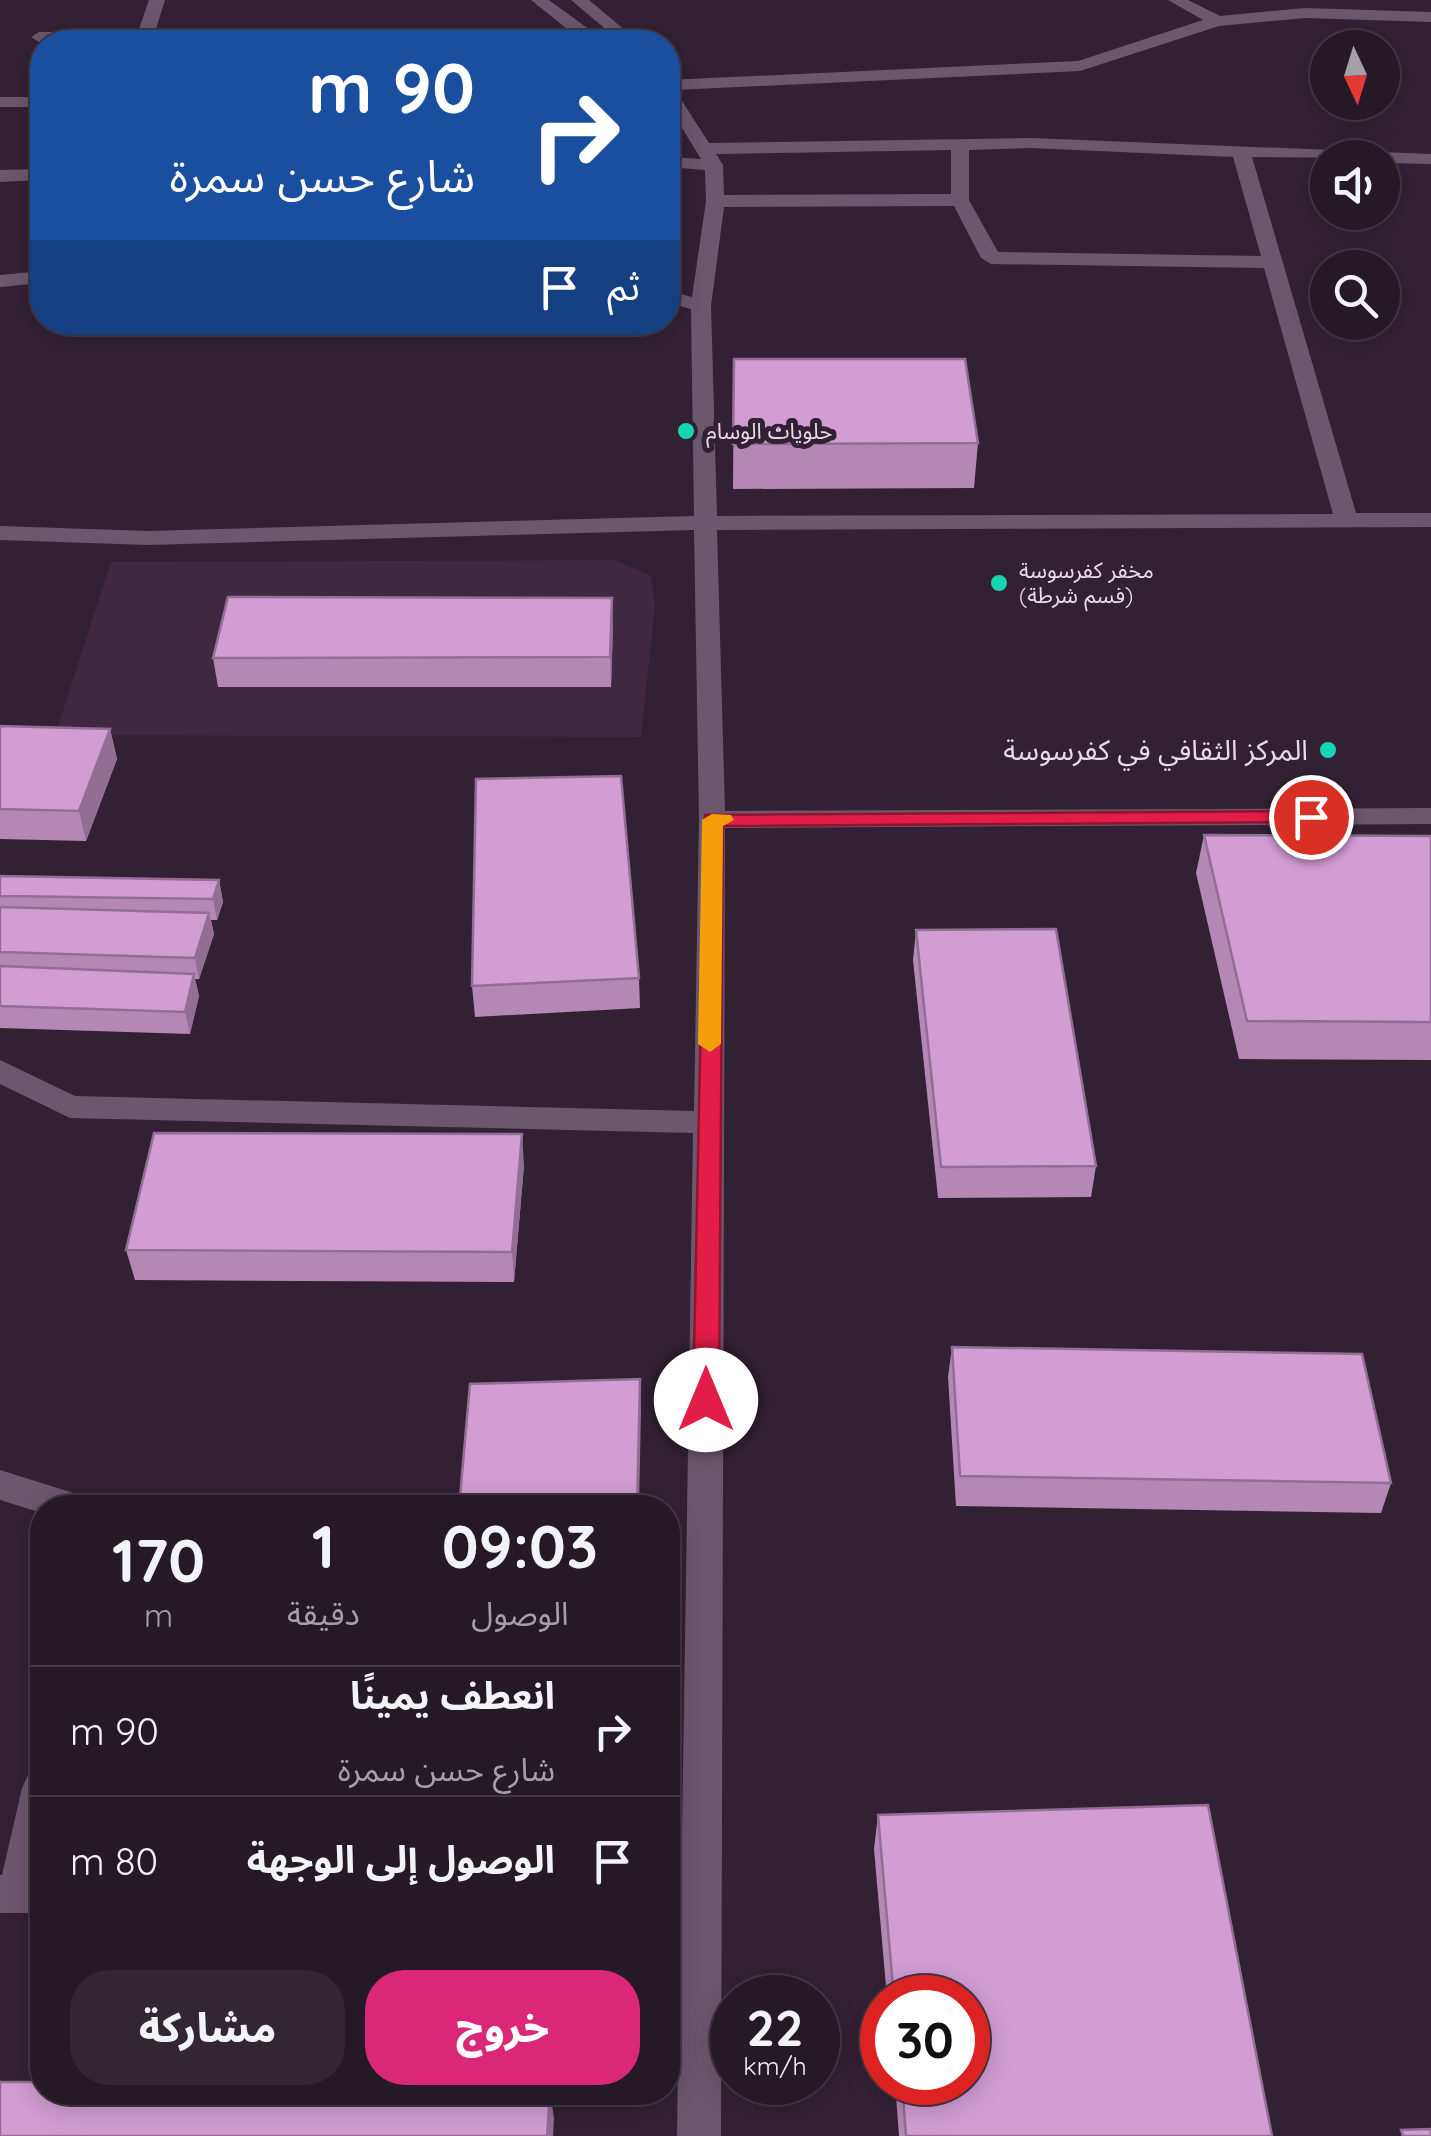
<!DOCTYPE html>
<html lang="ar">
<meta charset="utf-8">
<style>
body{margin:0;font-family:Quicksand,"Noto Sans Arabic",sans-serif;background:#322632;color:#f1f3f6;direction:rtl;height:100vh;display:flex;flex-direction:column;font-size:38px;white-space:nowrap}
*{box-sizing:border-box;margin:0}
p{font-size:32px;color:#a4a0a7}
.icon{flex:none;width:55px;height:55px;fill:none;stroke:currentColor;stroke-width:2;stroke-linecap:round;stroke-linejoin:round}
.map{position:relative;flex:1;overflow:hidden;direction:ltr}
.drawer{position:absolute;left:30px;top:1495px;width:650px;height:610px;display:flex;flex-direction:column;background:#261926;border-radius:40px;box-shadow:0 5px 25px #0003,0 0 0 2px #423843;direction:rtl}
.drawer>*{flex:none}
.hud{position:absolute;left:30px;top:30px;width:650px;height:305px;border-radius:40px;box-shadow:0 5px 25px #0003,0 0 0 2px #423843;direction:rtl;background:#1a4fa0;color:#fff;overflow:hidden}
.needle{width:65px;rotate:176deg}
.tools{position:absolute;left:1310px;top:30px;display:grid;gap:20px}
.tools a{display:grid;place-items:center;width:90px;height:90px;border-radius:50%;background:#261926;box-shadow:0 5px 25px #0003,0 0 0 2px #423843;font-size:50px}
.speed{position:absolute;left:710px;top:1975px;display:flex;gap:20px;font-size:50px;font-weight:700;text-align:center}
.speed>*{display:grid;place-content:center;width:130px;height:130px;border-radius:50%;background:#261926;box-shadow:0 5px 25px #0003,0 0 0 2px #423843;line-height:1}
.speed small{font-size:25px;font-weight:400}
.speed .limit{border:15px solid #d22;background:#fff;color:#111}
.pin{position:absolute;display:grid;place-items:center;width:85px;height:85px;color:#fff;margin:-42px;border:5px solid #fff;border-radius:50%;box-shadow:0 2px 10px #0007}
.me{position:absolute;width:110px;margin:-55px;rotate:0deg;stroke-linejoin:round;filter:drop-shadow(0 0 8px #0008)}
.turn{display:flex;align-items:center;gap:35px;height:210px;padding:0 40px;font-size:45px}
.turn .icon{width:130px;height:130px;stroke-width:2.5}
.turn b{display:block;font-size:70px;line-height:85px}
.then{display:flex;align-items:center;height:95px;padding:0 40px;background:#0003;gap:20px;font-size:38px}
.eta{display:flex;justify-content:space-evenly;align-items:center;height:170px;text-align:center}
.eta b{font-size:60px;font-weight:800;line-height:70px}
.cta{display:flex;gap:20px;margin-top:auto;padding:20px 40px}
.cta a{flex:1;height:115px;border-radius:40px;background:#db2777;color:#fff;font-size:40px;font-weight:800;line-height:115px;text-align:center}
.cta a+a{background:#322632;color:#f1f3f6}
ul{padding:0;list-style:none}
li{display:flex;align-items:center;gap:30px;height:130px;padding:0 40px;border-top:2px solid #423843}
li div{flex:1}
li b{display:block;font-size:38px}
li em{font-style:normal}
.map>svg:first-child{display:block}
</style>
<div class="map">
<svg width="1431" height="2136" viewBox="0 0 1431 2136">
<rect width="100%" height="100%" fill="#322133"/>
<!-- built -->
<path fill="#3f2840" d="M615 560 651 576 655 605 641 737 55 735 111 562Z"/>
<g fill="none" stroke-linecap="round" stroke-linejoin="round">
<!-- lane -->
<path fill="#6c586d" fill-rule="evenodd" d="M0 1470 86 1497 91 1508H42V1513L0 1500Z
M42 1770V1875L32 1908 18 1913 4 1908 0 1884 22 1788 28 1775Z"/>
<!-- street -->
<path fill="#6c586d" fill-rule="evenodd" d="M149 0H165L155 32H571L531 0H549L594 33 616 42H39L31 37 39 32H138Z
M571 0H589L639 42H621Z
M1168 0H1188L1220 16 1305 8 1431 12V22L1305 18 1219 26 1080 71 675 90 709 143 1031 138 1431 154V164L1382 163V158L1252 157 1356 513H1431V527L717 530 725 811 1431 808V824L725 828 721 2136H677L680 1934H668V1894L681 1895 693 1133 70 1118 0 1084V1060L75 1096 694 1111 699 820 694 530 148 545 0 540V526L148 531 694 516 691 309 668 303V291L692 297 706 201 705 170 668 167V157L701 159 668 105V80L1078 61 1203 20ZM1031 148 1233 157 1261 256 998 252 969 200V150ZM951 150V194L724 195 723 165 716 154ZM954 206 981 258 991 264 1264 268 1333 514 717 516 711 306 724 207Z
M0 97H42V107H0Z
M42 169V180L0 182V170Z
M42 271V283L0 287V275Z
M0 1875H42V1913H0Z"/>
</g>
<!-- wall -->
<path fill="#b487b5" d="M734 359 978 443 974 488 733 489Z
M613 627 611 687H218L213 658Z
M0 726 110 729 117 759 86 841 0 839Z
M1204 835 1431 836V1060L1239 1059 1196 873Z
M0 876 219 880 223 902 217 920H211L214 934 199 979H195L199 996 190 1034 0 1028Z
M916 930 1096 1166 1091 1197 938 1198 913 960Z
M639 978 640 1008 475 1017 472 986Z
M524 1165 514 1282 135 1280 126 1250Z
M952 1347 1391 1483 1381 1513 956 1506 948 1377Z
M878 1815 1272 2136H899L895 2082H968V1998H887L874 1849Z"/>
<!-- shaded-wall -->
<path fill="#926e94" d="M612 598 613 627 611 687 610 657Z
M110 729 117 759 86 841 79 811Z
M219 880 223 902 217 920 213 899Z
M209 913 214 934 199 979 195 958Z
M194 974 199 996 190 1034 185 1012Z
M522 1134 524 1165 514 1282 512 1252Z
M640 1379 641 1409 639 1508H637Z
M550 2092 554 2118 553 2136H547Z"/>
<!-- building -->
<path fill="#d19dd3" stroke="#926e94" stroke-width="2.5" d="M734 359H965L978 443 733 444Z
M228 597 612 598 610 657 213 658Z
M0 726 110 729 79 811 0 809Z
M621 776 639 978 472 986 476 779Z
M1204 835 1431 836V1022L1247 1021Z
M0 876 219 880 213 899 0 896Z
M0 907 209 913 195 958 0 952Z
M1056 929 1096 1166 941 1167 916 930Z
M0 966 194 974 185 1012 0 1006Z
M154 1133 522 1134 512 1252 126 1250Z
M952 1347 1362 1354 1391 1483 960 1476Z
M640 1379 637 1508H459L470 1384Z
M1208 1805 1272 2136H906L902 2082H968V1998H894L878 1815Z
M0 2082H42V2092H550L547 2136H0Z
M1431 2129V2136H1403L1401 2130Z"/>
<!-- route -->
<path fill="#e11d48" stroke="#92132f" stroke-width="2.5" d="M1311 811 1318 812V822L723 826 719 1400 706 1410 697 1407 693 1400 705 815Z"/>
<!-- slow -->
<path fill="#f59e0b" d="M712 814 731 815 734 820 723 826 721 1044 710 1052 698 1044 702 820Z"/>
<!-- markers -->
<g fill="#16d5b3" stroke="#322133" stroke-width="4">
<circle cx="686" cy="431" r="10"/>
<circle cx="999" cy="583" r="10"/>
<circle cx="1328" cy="750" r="10"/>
</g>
<g text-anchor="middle" stroke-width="10" stroke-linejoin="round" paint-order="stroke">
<!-- far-poi labels -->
<g font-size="22" fill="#e7dbe7" stroke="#322133" text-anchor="start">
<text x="706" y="439">حلويات الوسام</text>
<text x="1019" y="578">مخفر كفرسوسة<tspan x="1019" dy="25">(قسم شرطة)</tspan></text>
</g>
<!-- poi labels -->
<g font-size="28" fill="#e7dbe7" stroke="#322133" text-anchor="end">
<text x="1308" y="760">المركز الثقافي في كفرسوسة</text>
</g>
</g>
</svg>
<div class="tools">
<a><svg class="needle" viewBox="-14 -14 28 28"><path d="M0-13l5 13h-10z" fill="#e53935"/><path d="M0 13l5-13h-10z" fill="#a4a0a7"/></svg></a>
<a><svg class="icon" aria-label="sound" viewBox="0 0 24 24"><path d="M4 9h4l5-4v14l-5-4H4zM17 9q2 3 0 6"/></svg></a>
<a><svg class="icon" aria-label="search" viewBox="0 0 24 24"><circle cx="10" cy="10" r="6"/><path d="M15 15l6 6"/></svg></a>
</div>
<div class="speed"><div>22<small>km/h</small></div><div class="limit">30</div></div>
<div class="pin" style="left:1311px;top:817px;background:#d93025"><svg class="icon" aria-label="arrive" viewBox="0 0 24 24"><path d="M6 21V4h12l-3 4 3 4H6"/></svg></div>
<svg class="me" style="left:706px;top:1400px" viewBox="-20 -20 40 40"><circle r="19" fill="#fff"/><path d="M0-13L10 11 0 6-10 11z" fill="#e11d48"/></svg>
<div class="hud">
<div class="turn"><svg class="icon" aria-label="right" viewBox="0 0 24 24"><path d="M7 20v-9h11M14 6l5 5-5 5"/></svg><div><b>90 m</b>شارع حسن سمرة</div></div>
<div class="then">ثم<svg class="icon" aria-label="arrive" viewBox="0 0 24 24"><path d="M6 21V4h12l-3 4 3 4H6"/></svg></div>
</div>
<section class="drawer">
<div class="eta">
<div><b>09:03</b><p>الوصول</p></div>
<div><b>1</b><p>دقيقة</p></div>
<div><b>170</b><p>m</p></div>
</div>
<ul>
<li><svg class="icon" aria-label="right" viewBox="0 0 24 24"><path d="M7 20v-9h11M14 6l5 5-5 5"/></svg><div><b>انعطف يمينًا</b><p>شارع حسن سمرة</p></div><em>90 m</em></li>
<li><svg class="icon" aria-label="arrive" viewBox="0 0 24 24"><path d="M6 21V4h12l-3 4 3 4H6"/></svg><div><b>الوصول إلى الوجهة</b></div><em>80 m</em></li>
</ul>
<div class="cta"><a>خروج</a><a>مشاركة</a></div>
</section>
</div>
